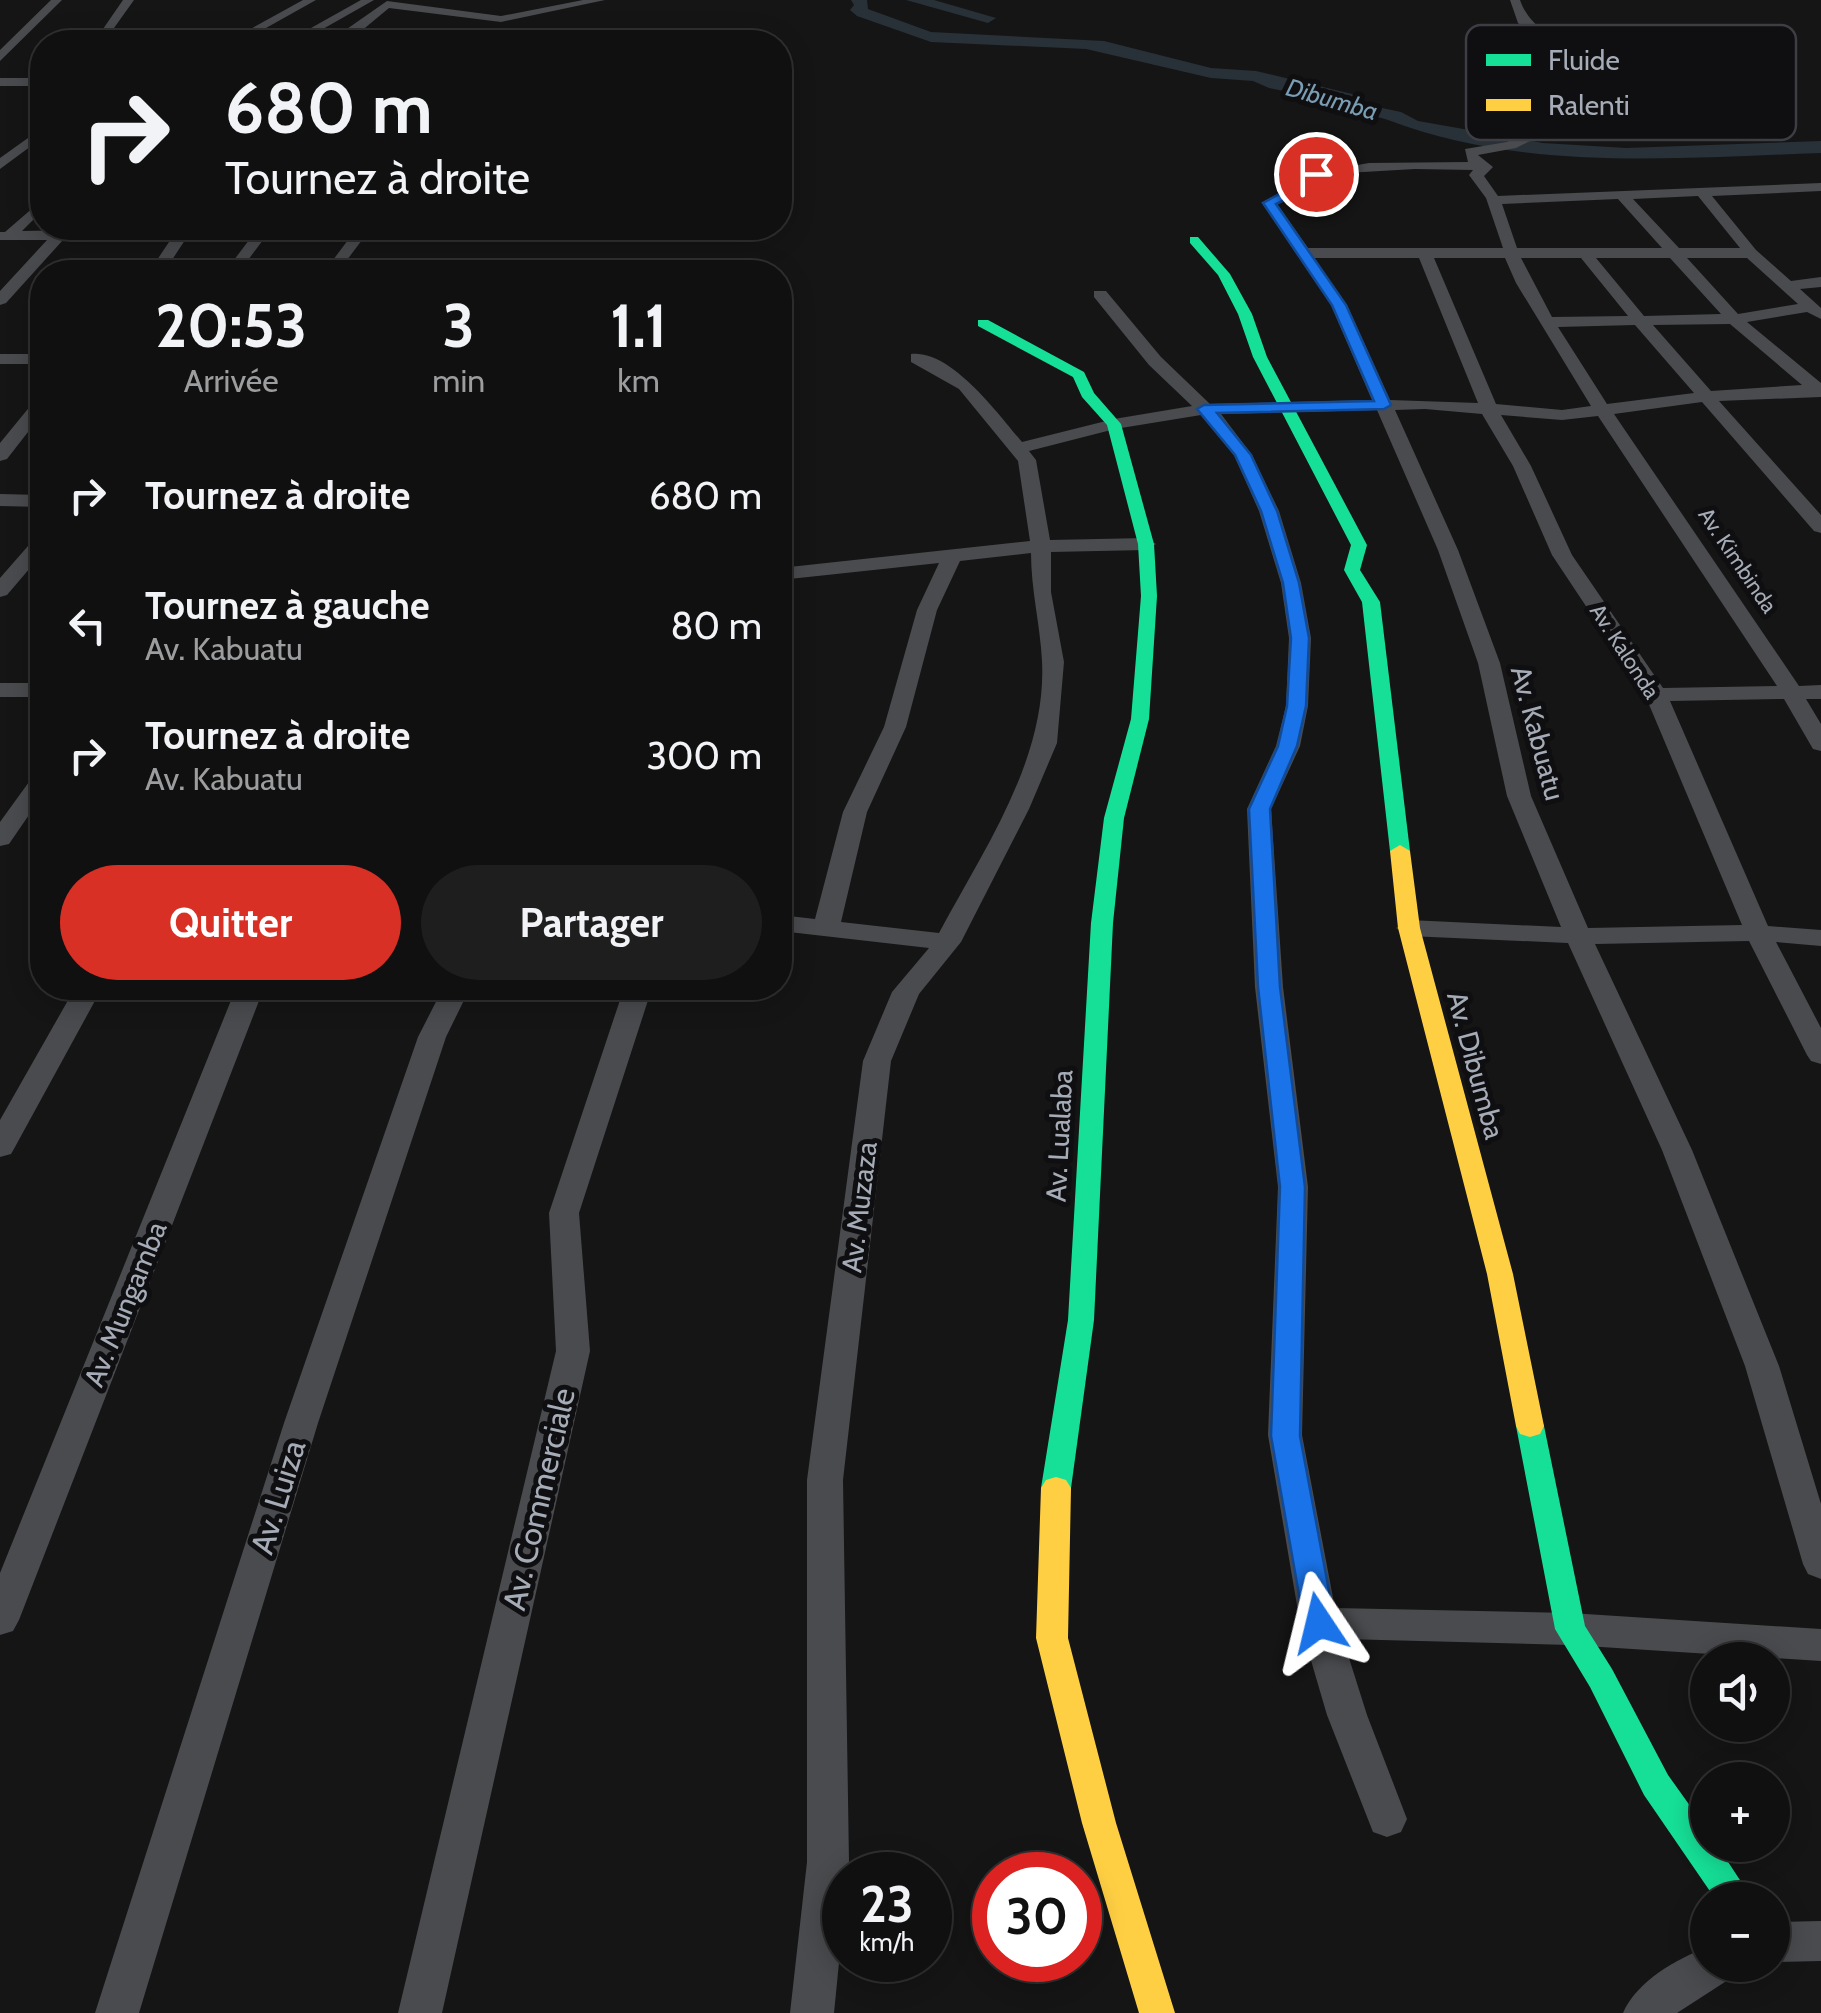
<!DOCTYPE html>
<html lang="fr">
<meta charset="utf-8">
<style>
body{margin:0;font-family:Cabin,sans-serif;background:#1e1e1e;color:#f1f3f6;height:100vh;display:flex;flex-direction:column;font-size:38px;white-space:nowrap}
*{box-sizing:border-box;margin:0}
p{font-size:32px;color:#9c9d9f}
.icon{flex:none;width:55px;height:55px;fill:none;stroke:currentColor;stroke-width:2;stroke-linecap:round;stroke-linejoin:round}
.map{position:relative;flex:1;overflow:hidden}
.drawer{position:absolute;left:30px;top:260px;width:762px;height:740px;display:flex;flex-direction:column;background:#101010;border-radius:40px;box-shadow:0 5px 25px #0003,0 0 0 2px #303030}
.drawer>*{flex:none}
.guide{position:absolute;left:30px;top:30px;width:762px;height:210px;border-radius:40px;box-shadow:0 5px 25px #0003,0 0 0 2px #303030;background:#101010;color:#f1f3f6;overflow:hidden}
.fabs{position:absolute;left:1690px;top:1642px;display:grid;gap:20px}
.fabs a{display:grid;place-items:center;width:100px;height:100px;border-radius:50%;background:#101010;box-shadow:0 5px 25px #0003,0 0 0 2px #303030;font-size:50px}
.speed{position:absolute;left:822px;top:1852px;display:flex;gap:20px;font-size:50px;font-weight:700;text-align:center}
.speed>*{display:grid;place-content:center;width:130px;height:130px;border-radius:50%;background:#101010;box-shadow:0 5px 25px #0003,0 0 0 2px #303030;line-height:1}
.speed small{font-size:25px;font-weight:400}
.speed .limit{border:15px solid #d22;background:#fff;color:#111}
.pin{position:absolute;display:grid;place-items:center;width:85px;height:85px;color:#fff;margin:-42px;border:5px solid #fff;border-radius:50%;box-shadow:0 2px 10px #0007}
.me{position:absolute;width:110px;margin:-55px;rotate:350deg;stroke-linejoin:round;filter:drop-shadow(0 0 8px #0008)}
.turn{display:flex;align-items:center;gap:35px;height:210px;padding:0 30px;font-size:45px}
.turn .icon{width:130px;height:130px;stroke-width:2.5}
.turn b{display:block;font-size:70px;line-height:85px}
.eta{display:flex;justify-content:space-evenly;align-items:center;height:170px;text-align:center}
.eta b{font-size:60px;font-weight:700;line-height:70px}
.button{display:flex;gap:20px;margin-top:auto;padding:20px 30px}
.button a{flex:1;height:115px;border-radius:60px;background:#d93025;color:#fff;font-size:40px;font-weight:700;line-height:115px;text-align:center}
.button a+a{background:#1e1e1e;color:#f1f3f6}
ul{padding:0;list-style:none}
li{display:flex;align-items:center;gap:30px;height:130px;padding:0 30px}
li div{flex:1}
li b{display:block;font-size:38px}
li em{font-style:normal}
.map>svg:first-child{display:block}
</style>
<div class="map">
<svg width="1821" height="2013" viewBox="0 0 1821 2013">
<rect width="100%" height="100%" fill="#151515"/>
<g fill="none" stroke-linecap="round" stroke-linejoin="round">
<!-- river -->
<path fill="#283137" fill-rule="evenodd" d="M851 0H867L868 9 931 32 1104 41 1211 68 1256 71 1352 94 1363 104 1401 112 1418 121 1543 143 1626 148 1821 141V153C1677 158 1525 172 1388 120 1371 114 1353 116 1341 102L1269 88 1253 81 1211 78 1086 49 931 42 857 16 850 10 854 5Z
M906 0H934L996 18 988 23Z"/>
<!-- street -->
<path fill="#494b4e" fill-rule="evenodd" d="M51 0H62L0 61V50Z
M123 0H134L104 42H94Z
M303 0H316L241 42H227Z
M361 0H374L300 42H286Z
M583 0H605L501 22 389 8 348 42H337L344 31 387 1 501 16Z
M1510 0H1520C1528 23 1545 29 1549 41 1556 61 1550 61 1567 77L1551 86 1534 139 1516 148 1478 155 1493 167 1484 176 1498 196 1821 183V191L1712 196 1756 250 1791 281 1821 277V287L1800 289 1821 308V319L1807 312 1747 322 1821 383V397L1719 401 1821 515V533L1814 531 1702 402 1614 414 1799 686 1821 685V699H1806L1821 724V751L1813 749 1784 699 1670 701 1768 926 1821 930V946L1776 942 1821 1028V1064L1811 1061 1807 1055 1749 941 1595 944 1692 1150 1779 1366 1821 1504V1579L1808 1574 1803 1564 1745 1366 1662 1150 1568 943 1409 936 1396 928 1409 920 1561 927 1507 796 1478 663 1438 550 1377 410 1221 414 1252 455 1279 511 1301 583 1311 638 1308 706 1300 746 1271 809 1283 987 1308 1187 1302 1435 1335 1608 1570 1613 1821 1629V1661L1570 1645 1343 1639 1367 1715 1407 1819 1401 1832 1387 1837 1373 1832 1327 1715 1300 1623 1268 1435 1278 1187 1255 987 1247 809 1276 746 1286 706 1289 638 1281 583 1259 511 1234 455 1201 415 1115 429 1029 451 1036 460 1050 540 1146 538 1156 544 1146 550 1051 552V592L1064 662 1057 743 1029 809 961 942 919 994 891 1061 843 1480 849 1862 834 2013H790L807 1862V1480L863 1061 892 992 929 948 780 931V915L815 919 843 812 884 727 917 610 939 563 780 580V568L1030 541 1018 461 959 389 911 362V354C951 349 999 415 1022 442L1114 419 1192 406 1149 365 1094 297V291H1106L1161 357 1210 404 1372 400 1331 305 1262 203 1289 188 1294 176 1369 163 1468 162 1465 149 1507 142 1523 134 1539 84 1552 76 1540 62 1537 40 1518 23ZM1415 169 1473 170 1469 175 1486 198 1503 248H1308L1277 204 1300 193 1305 182 1346 173ZM1698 196 1740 248H1679L1633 199ZM1618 199 1662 248H1517L1502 204ZM1314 258H1419L1478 403 1390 400 1347 305ZM1434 258H1505L1516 283 1591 406 1562 410 1496 404ZM1521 258H1581L1628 316 1552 317ZM1596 258H1670L1721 314 1644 316ZM1687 258H1747L1798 304 1738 314ZM1730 324 1802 385 1711 391 1653 325ZM1635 325 1694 393 1607 404 1558 327ZM1425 409 1482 414 1513 466 1552 555 1645 695 1742 925 1588 928 1531 796 1500 663 1458 550 1395 410ZM1501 415 1562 420 1598 416 1777 686 1663 688 1572 555 1531 466ZM1031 553C1031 590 1040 624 1042 661 1047 759 984 849 939 933L841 922 867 812 906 727 937 610 960 561Z
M0 78H42V86H0Z
M42 128V138L0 169V158Z
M42 200V211L22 231 193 228 164 272H149L171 239 63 240 6 303 0 305V291L47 240H0V232H5Z
M258 228H272L239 272H225Z
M357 228H371L338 272H324Z
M0 354H42V364H0Z
M42 398V414L7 459 0 461V443L36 399Z
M0 494 42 495V507L0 506Z
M42 536V554L7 595 0 597V578L35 538Z
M0 683H42V697H0Z
M42 773V796L9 844 0 846V822L34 775Z
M75 988H102L15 1147 11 1154 0 1157V1120Z
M236 988H264L19 1620 13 1631 0 1635V1573Z
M443 988H470L446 1037 318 1423 139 2013H95L284 1423 418 1037Z
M624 988H652L579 1213 590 1351 442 2013H398L556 1351 549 1213Z
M1821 1921V1961L1772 1962V1922Z
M1708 1947V1965H1735L1728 1980 1677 2013H1623C1637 1981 1676 1959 1708 1947Z"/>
<!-- fast -->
<path fill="#16e098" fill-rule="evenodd" d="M1190 237H1198L1230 274 1252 314 1267 357 1367 545 1360 570 1380 602 1410 851 1407 855H1393L1390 851 1362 602 1344 570 1351 545 1253 357 1238 314 1218 275 1190 243Z
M978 320H988L1084 372 1094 393 1121 424 1154 544 1157 596 1149 719 1124 818 1113 923 1094 1320 1071 1488 1066 1496 1056 1499 1046 1496 1041 1488 1068 1320 1091 923 1104 818 1131 719 1141 596 1138 544 1107 425 1082 397 1073 377 978 326Z
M1530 1415 1540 1418 1544 1426 1585 1626 1612 1669 1668 1775 1708 1831V1845H1717L1753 1900H1716L1644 1795 1590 1687 1555 1629 1516 1426 1520 1418Z"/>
<!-- slow -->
<path fill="#ffcf43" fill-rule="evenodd" d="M1400 845 1410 851 1420 928 1513 1274 1544 1426 1540 1434 1530 1437 1520 1434 1516 1426 1487 1274 1398 928 1390 851Z
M1056 1477 1066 1480 1071 1488 1068 1638 1116 1823 1175 2013H1139L1082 1823 1036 1638 1041 1488 1046 1480Z"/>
</g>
<!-- route -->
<path fill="#1a73e8" stroke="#114b97" stroke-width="2.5" d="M1316 171 1320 177 1304 181 1299 193 1276 204 1346 305 1391 405 1384 409 1217 413 1251 455 1277 511 1299 583 1309 638 1306 706 1297 746 1270 809 1280 987 1305 1187 1300 1436 1335 1623 1330 1632 1319 1636 1308 1632 1304 1623 1271 1436 1280 1187 1258 987 1249 809 1278 746 1287 706 1291 638 1283 583 1261 511 1235 455 1197 409 1204 405 1374 401 1332 305 1263 203 1290 188 1295 177Z"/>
<g text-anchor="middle" stroke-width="10" stroke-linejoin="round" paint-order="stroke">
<!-- far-street labels -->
<g font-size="22" fill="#a6acb7" stroke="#0f0f11">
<text transform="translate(1738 560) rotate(56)" y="8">Av. Kimbinda</text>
<text transform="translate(1625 651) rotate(57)" y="8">Av. Kalonda</text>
</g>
<!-- far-water labels -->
<g font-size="25" font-style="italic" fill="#7b9db3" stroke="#0f0f11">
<text transform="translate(1332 99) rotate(16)" y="9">Dibumba</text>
</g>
<!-- street labels -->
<g font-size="28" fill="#a6acb7" stroke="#0f0f11">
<text transform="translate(1538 733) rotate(75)" y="10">Av. Kabuatu</text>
<text transform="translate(1476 1065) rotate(75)" y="10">Av. Dibumba</text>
<text transform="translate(1059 1136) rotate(-87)" y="10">Av. Lualaba</text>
<text transform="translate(859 1207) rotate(-83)" y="10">Av. Muzaza</text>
<text transform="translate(125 1304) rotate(-68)" y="10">Av. Mungamba</text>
</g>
<!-- near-street labels -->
<g font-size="32" fill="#a6acb7" stroke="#0f0f11">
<text transform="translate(278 1497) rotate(-73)" y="11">Av. Luiza</text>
<text transform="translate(539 1499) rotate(-77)" y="11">Av. Commerciale</text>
</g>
</g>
<!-- legend -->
<rect x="1466" y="25" width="330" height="115" rx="15" fill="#0f0f11" stroke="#3c3e43" stroke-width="2.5"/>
<rect x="1486" y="54" width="45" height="12" fill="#16e098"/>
<rect x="1486" y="99" width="45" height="12" fill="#ffcf43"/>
<g font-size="28" fill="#a6acb7">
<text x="1548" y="70">Fluide</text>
<text x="1548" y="115">Ralenti</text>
</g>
</svg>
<div class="fabs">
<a><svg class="icon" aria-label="sound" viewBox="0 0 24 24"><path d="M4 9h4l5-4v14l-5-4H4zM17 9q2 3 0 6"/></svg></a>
<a>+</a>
<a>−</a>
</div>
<div class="speed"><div>23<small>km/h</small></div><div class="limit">30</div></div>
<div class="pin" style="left:1316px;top:174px;background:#d93025"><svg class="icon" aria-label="arrive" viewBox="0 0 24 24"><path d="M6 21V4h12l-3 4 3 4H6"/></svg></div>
<svg class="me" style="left:1319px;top:1623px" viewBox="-20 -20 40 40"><path d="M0-17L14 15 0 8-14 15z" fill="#1a73e8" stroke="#fff" stroke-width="4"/></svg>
<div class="guide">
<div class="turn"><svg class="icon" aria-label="right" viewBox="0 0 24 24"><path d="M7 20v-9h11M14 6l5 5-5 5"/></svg><div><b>680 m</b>Tournez à droite</div></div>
</div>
<section class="drawer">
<div class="eta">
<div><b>20:53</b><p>Arrivée</p></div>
<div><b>3</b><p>min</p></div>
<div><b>1.1</b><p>km</p></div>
</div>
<ul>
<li><svg class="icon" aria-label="right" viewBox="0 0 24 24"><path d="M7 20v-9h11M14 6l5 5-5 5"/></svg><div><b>Tournez à droite</b></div><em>680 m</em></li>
<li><svg class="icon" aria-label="left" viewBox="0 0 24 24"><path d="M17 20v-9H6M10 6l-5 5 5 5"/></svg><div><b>Tournez à gauche</b><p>Av. Kabuatu</p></div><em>80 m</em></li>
<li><svg class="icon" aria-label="right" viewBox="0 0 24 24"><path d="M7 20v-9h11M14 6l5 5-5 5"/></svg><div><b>Tournez à droite</b><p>Av. Kabuatu</p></div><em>300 m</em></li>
</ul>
<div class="button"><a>Quitter</a><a>Partager</a></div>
</section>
</div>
